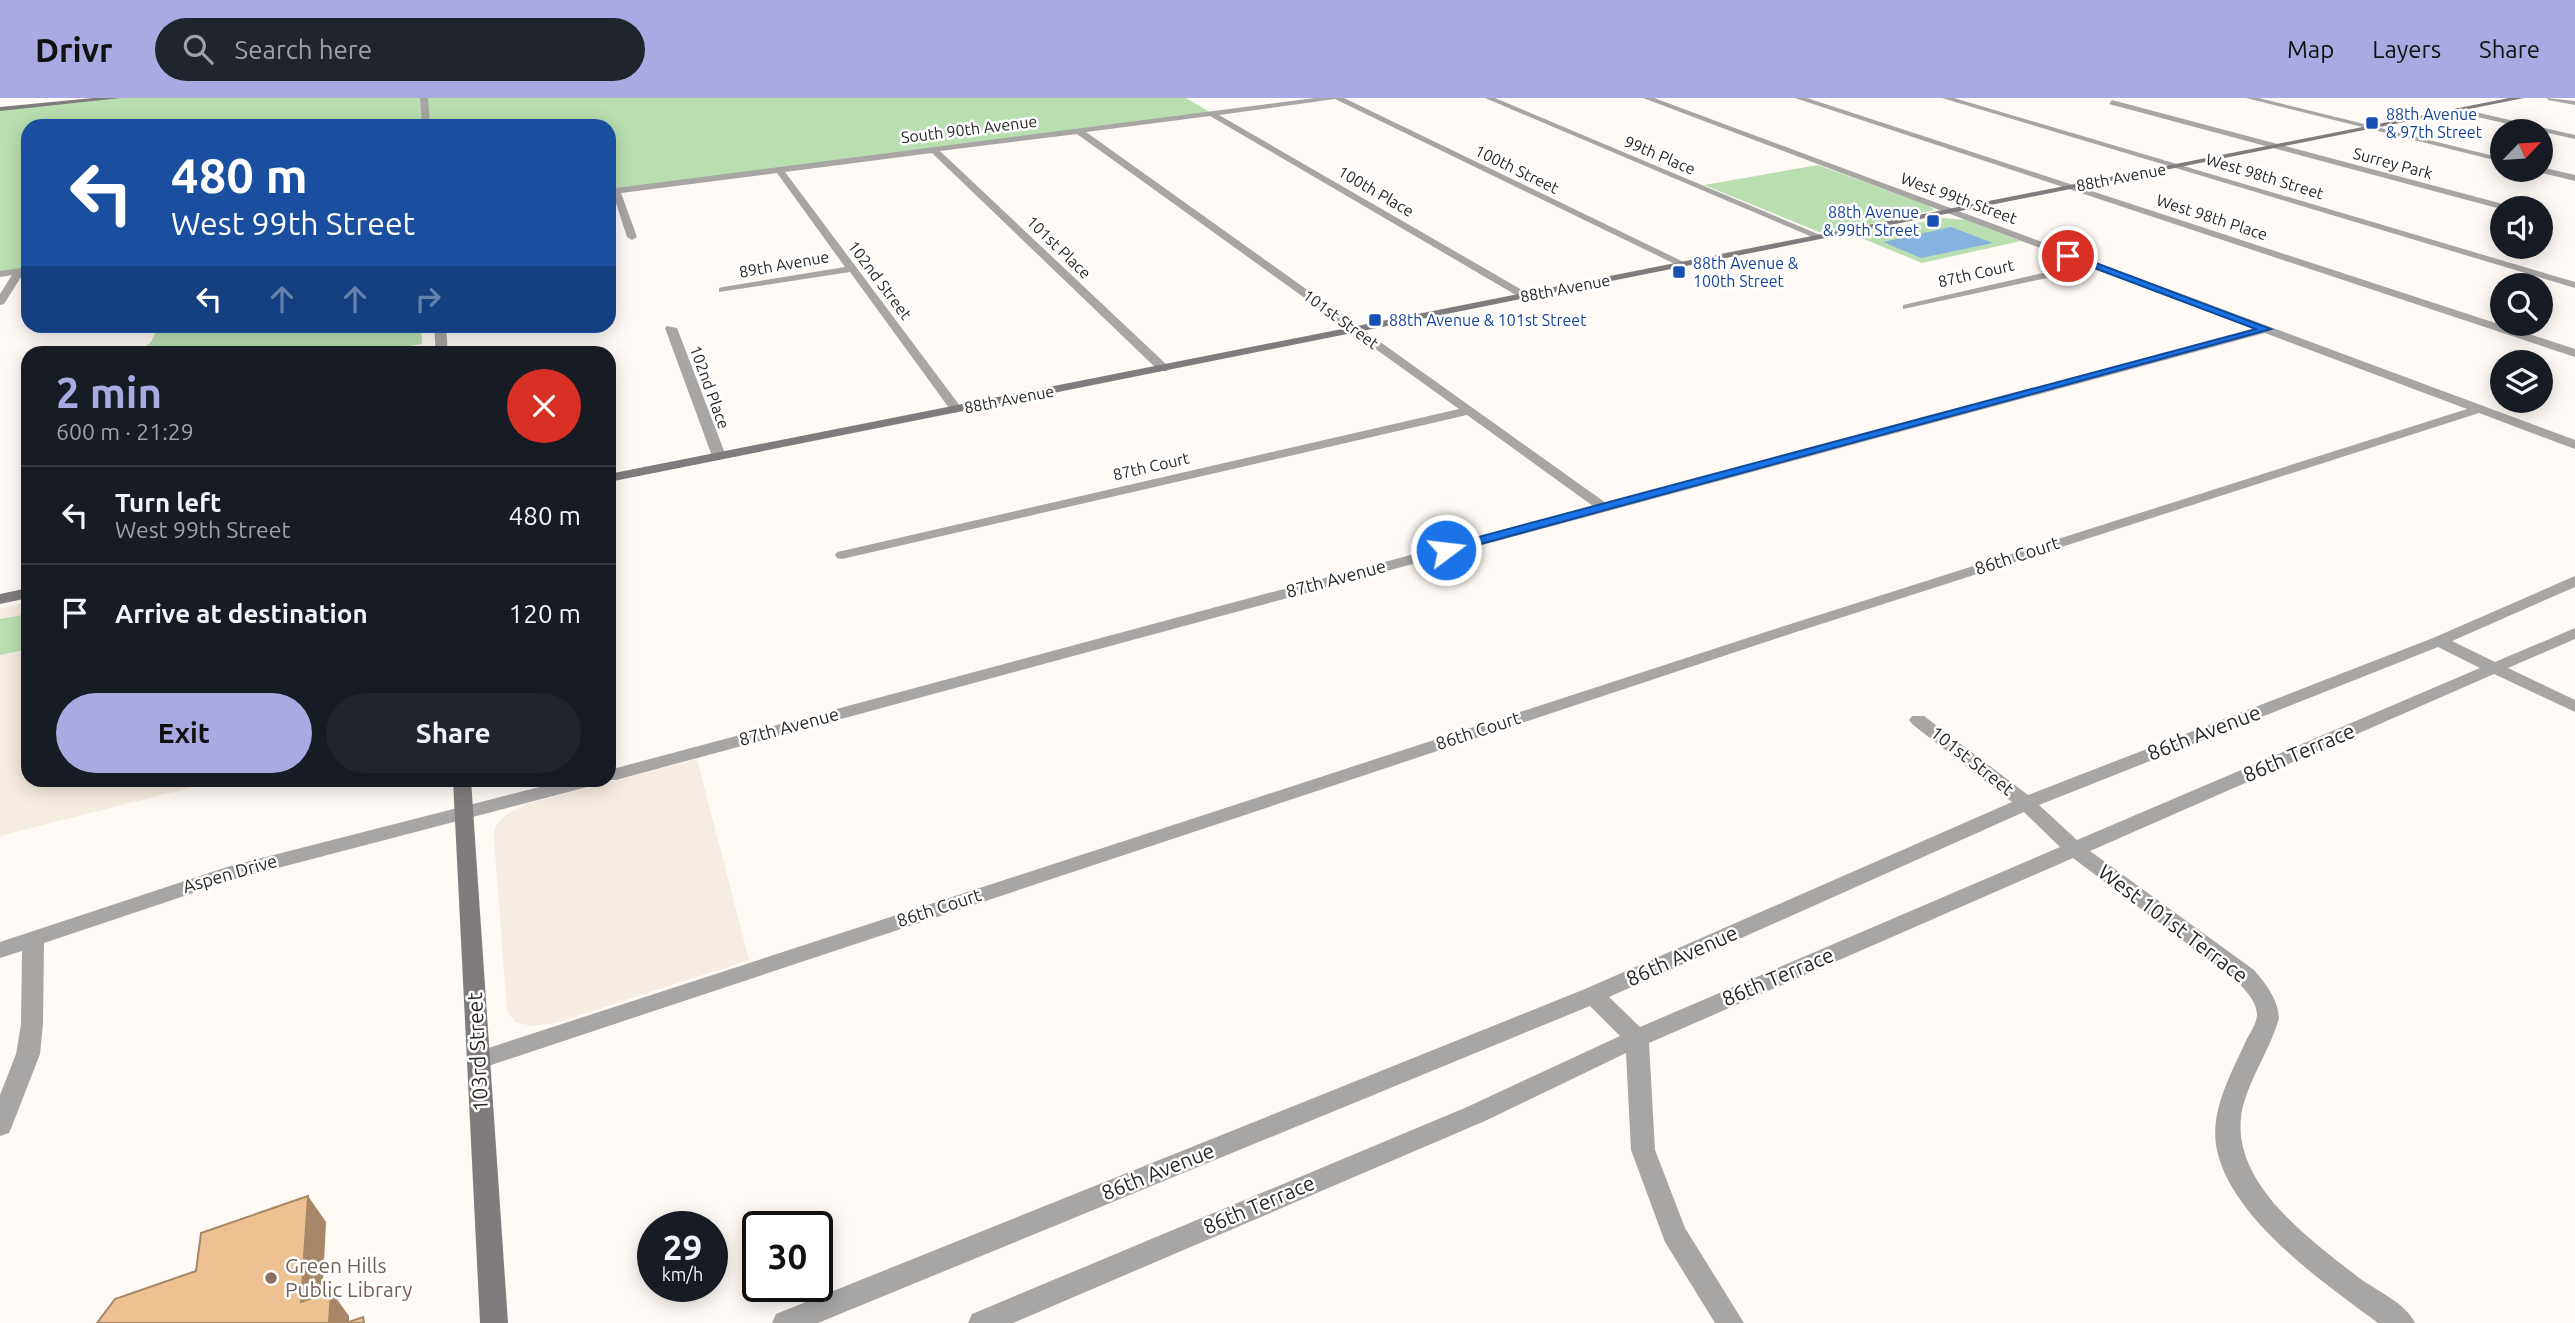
<!DOCTYPE html>
<meta charset="utf-8">
<style>
body{margin:0;font-family:Ubuntu,sans-serif;background:#20242c;color:#f1f3f6;height:100vh;display:flex;flex-direction:column;font-size:26px;white-space:nowrap}
*{box-sizing:border-box;margin:0}
p{font-size:23px;color:#9ea1a6}
.icon{flex:none;width:38px;height:38px;fill:none;stroke:currentColor;stroke-width:2;stroke-linecap:round;stroke-linejoin:round}
.map{position:relative;flex:1;overflow:hidden}
.sheet{position:absolute;left:21px;top:248px;width:595px;height:441px;display:flex;flex-direction:column;background:#171b24;border-radius:21px;box-shadow:0 4px 18px #0003}
.sheet>*{flex:none}
.top-card{position:absolute;left:21px;top:21px;width:595px;height:214px;border-radius:21px;box-shadow:0 4px 18px #0003;background:#1a4fa0;color:#fff;overflow:hidden}
.needle{width:46px;rotate:65deg}
.buttons{position:absolute;left:2490px;top:21px;display:grid;gap:14px}
.buttons a{display:grid;place-items:center;width:63px;height:63px;border-radius:50%;background:#171b24;box-shadow:0 4px 18px #0003;font-size:35px}
.speed{position:absolute;left:637px;top:1113px;display:flex;gap:14px;font-size:35px;font-weight:700;text-align:center}
.speed>*{display:grid;place-content:center;width:91px;height:91px;border-radius:50%;background:#171b24;box-shadow:0 4px 18px #0003;line-height:1}
.speed small{font-size:18px;font-weight:400}
.speed .limit{border:4px solid #111;border-radius:10px;background:#fff;color:#111}
.pin{position:absolute;display:grid;place-items:center;width:60px;height:60px;color:#fff;margin:-30px;border:4px solid #fff;border-radius:50%;box-shadow:0 2px 7px #0007}
.me{position:absolute;width:77px;margin:-38px;rotate:75deg;stroke-linejoin:round;filter:drop-shadow(0 0 5px #0008)}
.turn{display:flex;align-items:center;gap:24px;height:147px;padding:0 35px;font-size:32px}
.turn .icon{width:91px;height:91px;stroke-width:2.5}
.turn b{display:block;font-size:49px;line-height:60px}
.lanes{display:flex;align-items:center;height:66px;padding:0 35px;background:#0003;justify-content:center;gap:35px;direction:ltr}
.lanes .off{opacity:.35}
.round{display:grid;place-items:center;flex:none;width:74px;height:74px;border-radius:37px;background:#20242c}
.head{display:flex;align-items:center;justify-content:space-between;height:119px;padding:0 35px}
h1{font-size:42px;font-weight:700;line-height:52px;color:#a8aae1}
.cta{display:flex;gap:14px;margin-top:auto;padding:14px 35px}
.cta a{flex:1;height:80px;border-radius:42px;background:#a8aae1;color:#111;font-size:28px;font-weight:700;line-height:80px;text-align:center}
.cta a+a{background:#20242c;color:#f1f3f6}
ul{padding:0;list-style:none}
li{display:flex;align-items:center;gap:21px;height:98px;padding:0 35px;border-top:2px solid #363941}
li div{flex:1}
li b{display:block;font-size:26px}
li em{font-style:normal}
header{display:flex;align-items:center;gap:42px;box-sizing:border-box;height:98px;padding:0 35px;background:#a8aae1;color:#111}
header strong{font-size:33px}
nav{display:flex;gap:38px;margin-inline-start:auto;font-size:24px}
.search{width:490px;height:63px;background:#20242c;display:flex;align-items:center;gap:18px;box-sizing:border-box;padding:0 24px;border-radius:38px;color:#9ea1a6;font-size:26px}
.map>svg:first-child{display:block}
</style>
<header>
<strong>Drivr</strong>
<div class="search"><svg class="icon" aria-label="search" viewBox="0 0 24 24"><circle cx="10" cy="10" r="6"/><path d="M15 15l6 6"/></svg>Search here</div>
<nav><a>Map</a><a>Layers</a><a>Share</a></nav>
</header>
<div class="map">
<svg width="2575" height="1225" viewBox="0 0 2575 1225">
<rect width="100%" height="100%" fill="#fffaf5"/>
<!-- built -->
<path fill="#f7ece1" d="M28 504V682L216 683 0 738V510Z
M697 661 749 862 555 925 531 928 515 924 507 913 494 740 495 729 506 716 527 706Z"/>
<!-- green -->
<path fill="#b9dfb1" d="M116 0H1186L1210 14 609 96V28H28V172L0 175V11Z
M1818 67 1927 107 1935 112 1837 133 1819 134 1704 87Z
M1943 120 1966 122 2021 143 1922 165 1854 137Z
M158 228H234L232 230 261 228H421L422 246 358 256 138 255 151 244Z
M28 516V551L0 557V521Z"/>
<!-- water -->
<path fill="#87b2df" d="M1951 129 1993 145 1921 160 1883 144Z"/>
<g fill="none" stroke-linecap="round" stroke-linejoin="round">
<!-- street -->
<path fill="#a8a5a5" fill-rule="evenodd" d="M420 0H428L430 28H422Z
M1315 0H1344L1688 166 1679 168 1335 1 1219 17 1529 196V200H1521L1210 18 1086 34 1606 405 2254 231 2093 170 1903 211V207L2082 166 1643 0H1654L2575 342V351L2479 315 1790 536 479 971 471 969 467 962 471 955 479 953 1778 530 2467 311 2265 235 616 682H604H609V672L1593 408 1467 317 842 461 837 460 835 457 837 454 842 453 1459 311 1077 36 940 53 1167 267V273H1159L932 55 785 74 960 308 962 311 956 315 952 314 850 174 719 194V190L723 189 845 169 777 75 621 95 637 139 632 142 627 139 613 96 609 97V91L616 90Z
M1485 0H1495L1825 139 1817 141Z
M1795 0H1807L2575 251V259Z
M1942 0H1954L2575 184V190Z
M2246 0H2259L2502 60V64Z
M2547 0 2575 3V7L2548 2Z
M2112 2 2503 106 2505 108 2497 110 2109 6Z
M2458 10 2575 37V41L2455 14Z
M2541 69 2575 77V83L2538 74Z
M28 169V175L23 176 4 206 0 207V196L12 177 0 179V173Z
M434 228H446L448 256H436Z
M667 228 677 230 726 358 724 361H714L712 358 665 230Z
M2575 478V489L2452 543 2495 564 2575 530V541L2508 570 2575 602V614L2494 576 2090 753 2254 872C2266 886 2278 901 2279 920 2271 950 2251 977 2243 1008 2225 1081 2308 1140 2358 1179 2375 1192 2406 1205 2415 1225H2378L2370 1219C2317 1180 2227 1116 2216 1047 2211 1011 2231 976 2245 945 2249 936 2257 926 2257 916 2256 903 2246 893 2238 884L2073 760 1649 945 1655 1052 1685 1130 1744 1225H1715L1665 1144 1631 1052 1626 955 1485 1023 1013 1225H968L972 1216 1467 1009 1620 938 1590 908 818 1225H772L776 1216 1585 891 2012 704 1912 626 1909 622 1912 618H1924L2028 697 2433 540ZM2438 549 2480 570 2077 742 2039 707ZM2024 714 2060 749 1640 929 1609 899Z
M567 682H601L599 686 232 782 44 845 43 926 40 956 12 1028 9 1035 0 1038V997L16 956 21 926 22 853 0 860V844L227 769Z"/>
<!-- secondary -->
<path fill="#807c7d" fill-rule="evenodd" d="M93 0H121L0 13V9Z
M2509 0H2524L609 384V376Z
M28 490V500L0 506V496Z
M453 682H471L508 1225H480Z"/>
</g>
<!-- shaded-wall -->
<path fill="#a78767" d="M308 1098 326 1124 321 1225 301 1204Z
M331 1193 349 1218V1225H329Z"/>
<!-- building -->
<path fill="#eec193" stroke="#a78767" stroke-width="2" d="M308 1098 301 1204 331 1193 329 1225H97L115 1201 196 1173 201 1135Z
M363 1219 364 1225H346Z"/>
<!-- route -->
<path fill="#1a73e8" stroke="#114b97" stroke-width="2" d="M2065 156H2072L2271 231 1451 454H1441L1439 452 1441 449 2256 231 2065 159Z"/>
<!-- markers -->
<g fill="#1a4fb4" stroke="#fff" stroke-width="2.5">
<rect x="2365" y="18" width="14" height="14" rx="3.5"/>
<rect x="1926" y="116" width="14" height="14" rx="3.5"/>
<rect x="1672" y="167" width="14" height="14" rx="3.5"/>
<rect x="1368" y="215" width="14" height="14" rx="3.5"/>
</g>
<circle fill="#8d6e63" stroke="#fff" stroke-width="2.5" cx="271" cy="1180" r="7"/>
<g text-anchor="middle" stroke-width="5" stroke-linejoin="round" paint-order="stroke">
<!-- far-transit labels -->
<g font-size="16" fill="#164399" stroke="#fff" text-anchor="start">
<text x="2386" y="22">88th Avenue<tspan x="2386" dy="18">&amp; 97th Street</tspan></text>
<text x="1919" y="120" text-anchor="end">88th Avenue<tspan x="1919" dy="18">&amp; 99th Street</tspan></text>
<text x="1693" y="171">88th Avenue &amp;<tspan x="1693" dy="18">100th Street</tspan></text>
<text x="1389" y="228">88th Avenue &amp; 101st Street</text>
</g>
<!-- far-street labels -->
<g font-size="16" fill="#292826" stroke="#fff">
<text transform="translate(969 31) rotate(-7)" y="6">South 90th Avenue</text>
<text transform="translate(1660 57) rotate(23)" y="6">99th Place</text>
<text transform="translate(2393 65) rotate(15)" y="6">Surrey Park</text>
<text transform="translate(1517 71) rotate(26)" y="6">100th Street</text>
<text transform="translate(2265 78) rotate(17)" y="6">West 98th Street</text>
<text transform="translate(2121 79) rotate(-11)" y="6">88th Avenue</text>
<text transform="translate(1376 93) rotate(30)" y="6">100th Place</text>
<text transform="translate(1959 100) rotate(20)" y="6">West 99th Street</text>
<text transform="translate(2212 119) rotate(18)" y="6">West 98th Place</text>
<text transform="translate(1059 149) rotate(44)" y="6">101st Place</text>
<text transform="translate(784 166) rotate(-10)" y="6">89th Avenue</text>
<text transform="translate(1976 175) rotate(-13)" y="6">87th Court</text>
<text transform="translate(880 182) rotate(53)" y="6">102nd Street</text>
<text transform="translate(1565 190) rotate(-11)" y="6">88th Avenue</text>
<text transform="translate(1341 221) rotate(36)" y="6">101st Street</text>
<text transform="translate(710 289) rotate(70)" y="6">102nd Place</text>
<text transform="translate(1009 301) rotate(-11)" y="6">88th Avenue</text>
<text transform="translate(1151 368) rotate(-13)" y="6">87th Court</text>
</g>
<!-- street labels -->
<g font-size="18" fill="#292826" stroke="#fff">
<text transform="translate(2017 458) rotate(-18)" y="6">86th Court</text>
<text transform="translate(1336 481) rotate(-15)" y="6">87th Avenue</text>
<text transform="translate(789 629) rotate(-15)" y="6">87th Avenue</text>
<text transform="translate(1478 633) rotate(-18)" y="6">86th Court</text>
<text transform="translate(1972 663) rotate(38)" y="6">101st Street</text>
<text transform="translate(230 776) rotate(-16)" y="6">Aspen Drive</text>
<text transform="translate(939 810) rotate(-18)" y="6">86th Court</text>
</g>
<!-- near-street labels -->
<g font-size="21" fill="#292826" stroke="#fff">
<text transform="translate(2204 635) rotate(-21)" y="7">86th Avenue</text>
<text transform="translate(2299 655) rotate(-23)" y="7">86th Terrace</text>
<text transform="translate(2173 826) rotate(37)" y="7">West 101st Terrace</text>
<text transform="translate(1682 858) rotate(-24)" y="7">86th Avenue</text>
<text transform="translate(1778 879) rotate(-23)" y="7">86th Terrace</text>
<text transform="translate(478 954) rotate(-93)" y="7">103rd Street</text>
<text transform="translate(1158 1074) rotate(-22)" y="7">86th Avenue</text>
<text transform="translate(1259 1107) rotate(-23)" y="7">86th Terrace</text>
</g>
<!-- near-education labels -->
<g font-size="21" fill="#785e54" stroke="#fff" text-anchor="start">
<text x="285" y="1175">Green Hills<tspan x="285" dy="24">Public Library</tspan></text>
</g>
</g>
</svg>
<div class="buttons">
<a><svg class="needle" viewBox="-14 -14 28 28"><path d="M0-13l5 13h-10z" fill="#e53935"/><path d="M0 13l5-13h-10z" fill="#9ea1a6"/></svg></a>
<a><svg class="icon" aria-label="sound" viewBox="0 0 24 24"><path d="M4 9h4l5-4v14l-5-4H4zM17 9q2 3 0 6"/></svg></a>
<a><svg class="icon" aria-label="search" viewBox="0 0 24 24"><circle cx="10" cy="10" r="6"/><path d="M15 15l6 6"/></svg></a>
<a><svg class="icon" aria-label="layers" viewBox="0 0 24 24"><path d="M12 4l9 5-9 5-9-5zM3 14l9 5 9-5"/></svg></a>
</div>
<div class="speed"><div>29<small>km/h</small></div><div class="limit">30</div></div>
<div class="pin" style="left:2068px;top:158px;background:#d93025"><svg class="icon" aria-label="arrive" viewBox="0 0 24 24"><path d="M6 21V4h12l-3 4 3 4H6"/></svg></div>
<svg class="me" style="left:1446px;top:452px" viewBox="-20 -20 40 40"><circle r="17" fill="#1a73e8" stroke="#fff" stroke-width="3"/><path d="M0-11L8 9 0 5-8 9z" fill="#fff"/></svg>
<div class="top-card">
<div class="turn"><svg class="icon" aria-label="left" viewBox="0 0 24 24"><path d="M17 20v-9H6M10 6l-5 5 5 5"/></svg><div><b>480 m</b>West 99th Street</div></div>
<div class="lanes"><svg class="icon" aria-label="left" viewBox="0 0 24 24"><path d="M17 20v-9H6M10 6l-5 5 5 5"/></svg><svg class="icon off" aria-label="ahead" viewBox="0 0 24 24"><path d="M12 20V5M6 11l6-6 6 6"/></svg><svg class="icon off" aria-label="ahead" viewBox="0 0 24 24"><path d="M12 20V5M6 11l6-6 6 6"/></svg><svg class="icon off" aria-label="right" viewBox="0 0 24 24"><path d="M7 20v-9h11M14 6l5 5-5 5"/></svg></div>
</div>
<section class="sheet">
<div class="head"><div><h1>2 min</h1><p>600 m · 21:29</p></div><a class="round" style="background:#d93025;color:#fff"><svg class="icon" aria-label="close" viewBox="0 0 24 24"><path d="M6 6l12 12M18 6L6 18"/></svg></a></div>
<ul>
<li><svg class="icon" aria-label="left" viewBox="0 0 24 24"><path d="M17 20v-9H6M10 6l-5 5 5 5"/></svg><div><b>Turn left</b><p>West 99th Street</p></div><em>480 m</em></li>
<li><svg class="icon" aria-label="arrive" viewBox="0 0 24 24"><path d="M6 21V4h12l-3 4 3 4H6"/></svg><div><b>Arrive at destination</b></div><em>120 m</em></li>
</ul>
<div class="cta"><a>Exit</a><a>Share</a></div>
</section>
</div>
